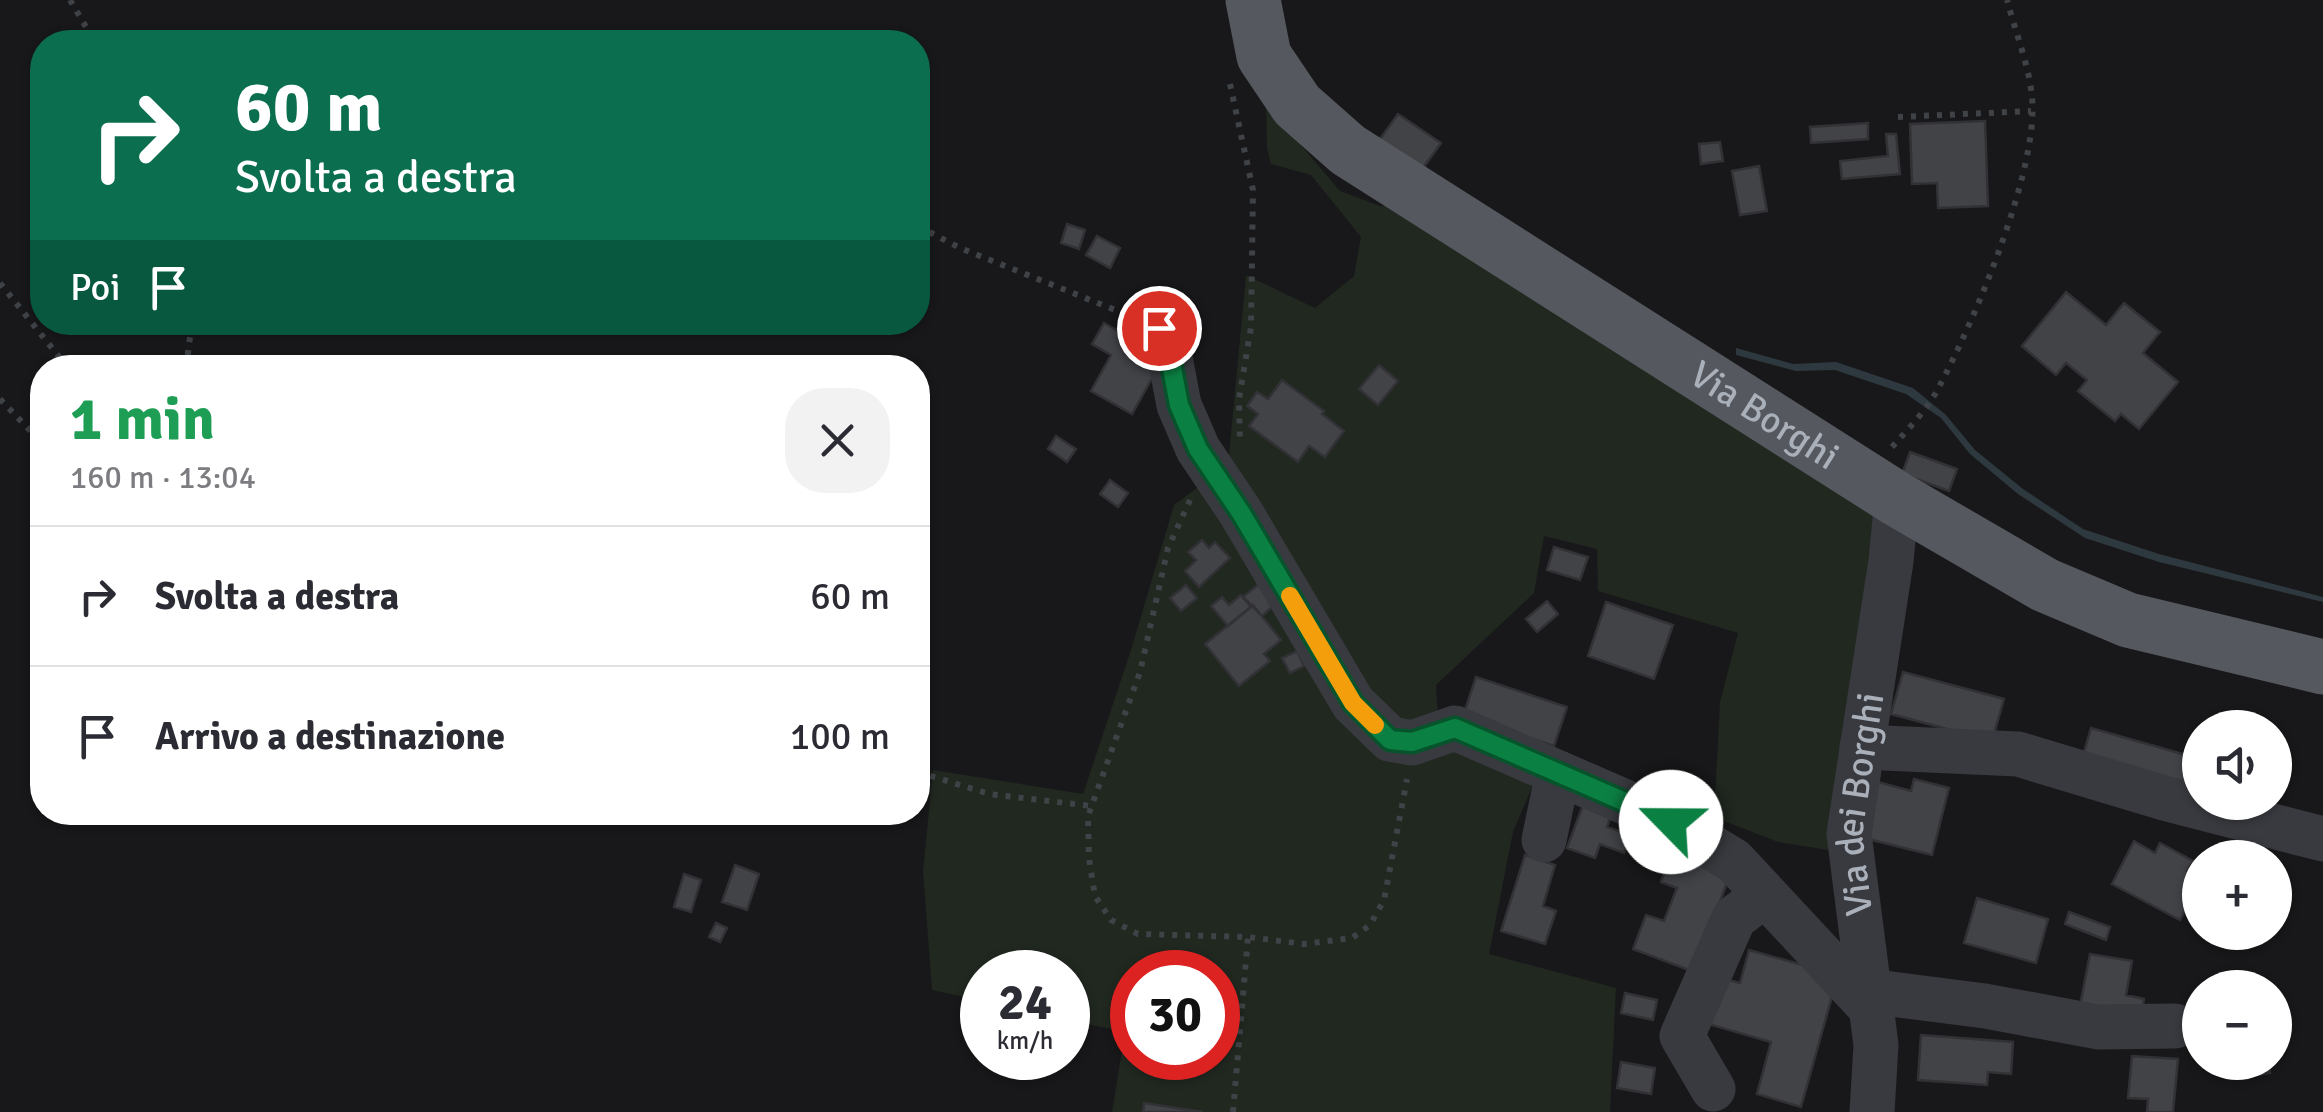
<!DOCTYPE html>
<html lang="it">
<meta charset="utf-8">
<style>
body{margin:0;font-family:Signika,sans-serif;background:#f2f2f3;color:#2b2b33;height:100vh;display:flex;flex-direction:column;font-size:38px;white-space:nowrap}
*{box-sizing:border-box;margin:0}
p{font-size:32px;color:#7c7c81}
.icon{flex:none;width:55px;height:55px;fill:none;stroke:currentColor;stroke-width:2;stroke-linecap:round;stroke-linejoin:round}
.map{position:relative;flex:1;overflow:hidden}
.side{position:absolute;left:30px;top:355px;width:900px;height:470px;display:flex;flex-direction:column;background:#fff;border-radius:40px;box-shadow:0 2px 8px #0004}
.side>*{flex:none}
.top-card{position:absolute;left:30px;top:30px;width:900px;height:305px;border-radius:40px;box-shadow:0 2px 8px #0004;background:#0b6e4f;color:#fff;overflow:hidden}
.fabs{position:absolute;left:2182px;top:710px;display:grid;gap:20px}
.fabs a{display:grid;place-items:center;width:110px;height:110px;border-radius:50%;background:#fff;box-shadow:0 2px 8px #0004;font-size:50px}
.speed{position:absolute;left:960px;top:950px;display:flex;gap:20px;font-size:50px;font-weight:700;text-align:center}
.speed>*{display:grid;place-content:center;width:130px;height:130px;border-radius:50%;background:#fff;box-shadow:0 2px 8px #0004;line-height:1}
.speed small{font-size:25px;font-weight:400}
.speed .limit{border:15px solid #d22;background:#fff;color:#111}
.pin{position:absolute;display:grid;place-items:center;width:85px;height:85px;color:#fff;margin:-42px;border:5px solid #fff;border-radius:50%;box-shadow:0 2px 10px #0007}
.me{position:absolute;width:110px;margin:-55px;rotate:293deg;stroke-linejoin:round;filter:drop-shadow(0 0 8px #0008)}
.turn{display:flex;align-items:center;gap:35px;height:210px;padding:0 40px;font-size:45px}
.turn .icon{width:130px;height:130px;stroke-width:2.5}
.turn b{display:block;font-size:70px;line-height:85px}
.then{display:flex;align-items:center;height:95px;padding:0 40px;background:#0003;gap:20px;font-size:38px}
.round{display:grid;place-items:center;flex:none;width:105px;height:105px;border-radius:40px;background:#f2f2f3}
.head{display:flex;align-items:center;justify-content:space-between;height:170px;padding:0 40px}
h1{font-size:60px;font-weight:700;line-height:75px;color:#1e9e55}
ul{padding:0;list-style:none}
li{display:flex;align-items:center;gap:30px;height:140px;padding:0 40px;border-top:2px solid #e1e1e2}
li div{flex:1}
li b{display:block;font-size:38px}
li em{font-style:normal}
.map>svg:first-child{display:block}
</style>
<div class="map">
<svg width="2323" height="1112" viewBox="0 0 2323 1112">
<rect width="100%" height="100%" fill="#18181a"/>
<!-- green -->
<path fill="#202820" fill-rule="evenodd" d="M1266 104 1340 191 1380 206H1411L1877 507 1868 644 1828 850 1778 842 1714 817 1720 702 1738 633 1598 591 1597 549 1544 536 1534 593 1436 685 1440 746 1538 773 1513 832 1489 954 1616 988 1610 1112H1112L1125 1032 1068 1020V972H982V1001L932 990 923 871 933 770 1083 794 1131 650 1174 505 1228 465 1246 275 1315 308 1354 276 1361 237 1311 175 1271 164 1267 149ZM1132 972H1218V1058H1132Z"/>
<!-- water -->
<path fill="#2d393f" d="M1736 348 1793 364 1836 362 1913 388 1946 415 1975 450 2023 489 2083 529 2159 554 2323 597V602L2159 562 2085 538 2018 494 1970 454 1941 418 1906 394 1835 370 1796 371 1736 355Z"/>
<!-- building -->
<path fill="#424347" stroke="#323236" stroke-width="2.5" d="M1398 114 1441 143 1421 171 1378 142Z
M1985 121 1988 206 1938 208 1937 183 1912 184 1910 124Z
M1868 123V139L1811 143 1810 127Z
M1886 134H1896L1900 174 1842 179 1840 161 1888 156Z
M1720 142 1723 161 1701 164 1699 144Z
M1759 166 1767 211 1740 215 1732 171Z
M1067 224 1085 230 1079 249 1061 243Z
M1097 236 1120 248 1110 268 1086 255Z
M2066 292 2106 325 2124 303 2160 332 2143 353 2178 382 2139 429 2121 414 2115 421 2078 391 2087 380 2066 363 2056 375 2022 346Z
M1104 323 1164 357 1132 414 1091 391 1111 355 1092 344Z
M1379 365 1398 381 1378 405 1359 389Z
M1282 380 1324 411 1322 414 1344 431 1325 457 1309 446 1298 462 1249 426 1258 414 1247 406 1257 392 1268 399Z
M1056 436 1076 449 1067 462 1048 449Z
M1910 452 1957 469 1949 491 1902 474Z
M1110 480 1128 493 1118 507 1100 494Z
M1202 540 1209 548 1215 542 1230 558 1199 587 1185 571 1196 560 1188 552Z
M1554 547 1588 557 1580 580 1547 570Z
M1266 578 1282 598 1262 616 1243 597Z
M1186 585 1197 598 1181 611 1170 598Z
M1241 595 1251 607 1228 626 1211 606 1222 597 1229 605Z
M1547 601 1558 614 1537 632 1526 619Z
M1606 602 1673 625 1654 679 1588 656Z
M1253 605 1281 640 1264 654 1270 661 1239 686 1205 644Z
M1297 651 1304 666 1290 673 1282 658Z
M1903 672 2004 699 1992 741 1891 714Z
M1476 677 1567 707 1554 746 1463 716Z
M2091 728 2200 759V798L2080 766Z
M1914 779 1949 788 1932 855 1864 838 1878 782 1911 791Z
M1586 797 1614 807 1607 827 1631 835 1624 853 1600 844 1595 858 1567 848Z
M2134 841 2155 853 2160 843 2193 861 2187 871 2200 878V882L2180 920 2112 884Z
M1525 855 1555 865 1543 906 1556 911 1545 944 1501 931Z
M1691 857 1731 872 1694 972 1633 949 1646 915 1664 921 1677 888 1661 882 1667 865 1685 872Z
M735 865 759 874 747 910 722 902Z
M684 874 701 880 691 912 674 907Z
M1977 898 2048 919 2036 963 1964 943Z
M2069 912 2110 927 2106 940 2065 924Z
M716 923 727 928 720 942 709 937Z
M1749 950 1838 975 1801 1107 1757 1094 1771 1042 1705 1023 1717 977 1740 983Z
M2090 954 2132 961 2126 995 2144 999 2140 1023 2079 1011Z
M1625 993 1657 1000 1653 1020 1621 1013Z
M1921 1035 2013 1042 2011 1074 1988 1072 1987 1085 1918 1080Z
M2132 1056 2178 1059 2173 1112H2147L2148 1099 2128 1098Z
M1621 1062 1655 1068 1651 1094 1617 1088Z
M2238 1062H2269L2270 1073 2240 1077Z
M1144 1103 1203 1112H1143Z"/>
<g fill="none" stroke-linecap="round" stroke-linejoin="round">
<!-- path -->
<path stroke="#3f4246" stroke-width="6" stroke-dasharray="5 8" stroke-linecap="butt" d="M70 0 95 42
M1230 84 1253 190 1251 327 1239 399 1240 443
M1898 117 2031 111
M918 226 960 248 1128 315
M0 283 68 368
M186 368 192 322
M0 399 42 443
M1892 447C1909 428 1927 410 1939 387 1974 321 2039 170 2032 97 2029 65 2015 31 2007 0
M1190 500 1168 548 1140 672 1088 816 1089 859 1095 896 1111 920 1138 934 1248 937 1304 944 1352 938 1370 925 1384 900 1407 779
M918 772 989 794 1091 806
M1233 1112 1248 937"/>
<!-- minor -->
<g stroke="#393a3f" stroke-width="45">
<path d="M1159 328 1168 347 1179 405 1198 449 1241 513 1353 703 1390 739 1412 743 1455 728 1671 822 1734 861 1870 1007"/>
<path d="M1862 747 2018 754 2164 798 2323 839"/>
<path d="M1544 840 1558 773"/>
<path d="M1868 991 1985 1006 2098 1027 2175 1026"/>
<path d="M1713 1089 1682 1036 1734 918 1763 896"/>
<path id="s1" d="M1872 1112 1876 1045 1849 834 1891 561 1897 499"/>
</g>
<!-- major -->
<path stroke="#55585e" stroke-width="55" id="s2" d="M1253 0 1264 56 1297 105 1348 150 1897 499 2045 585 2128 620 2323 667"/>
</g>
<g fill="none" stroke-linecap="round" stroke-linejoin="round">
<defs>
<path id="route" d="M1159 328 1168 347 1179 405 1198 449 1241 513 1353 703 1390 740 1412 742 1455 728 1671 822"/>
</defs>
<!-- route casing -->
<use href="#route" stroke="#07532c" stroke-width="25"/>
<!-- route -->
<use href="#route" stroke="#0b8043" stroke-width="18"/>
<!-- slow -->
<path stroke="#f59e0b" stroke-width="18" d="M1290 596 1353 703 1375 725"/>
</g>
<g text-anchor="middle" stroke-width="8" stroke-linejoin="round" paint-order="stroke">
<!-- street labels -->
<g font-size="38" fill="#aab0ba" stroke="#131315">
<text dy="13" stroke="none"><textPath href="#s2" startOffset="678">Via Borghi</textPath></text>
<text dy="13" stroke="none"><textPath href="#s1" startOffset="310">Via dei Borghi</textPath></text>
</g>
</g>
</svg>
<div class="fabs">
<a><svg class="icon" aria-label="sound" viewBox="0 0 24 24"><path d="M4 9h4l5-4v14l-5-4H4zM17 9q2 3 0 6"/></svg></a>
<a>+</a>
<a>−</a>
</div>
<div class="speed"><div>24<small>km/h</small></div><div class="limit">30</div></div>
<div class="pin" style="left:1159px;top:328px;background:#d93025"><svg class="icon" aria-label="arrive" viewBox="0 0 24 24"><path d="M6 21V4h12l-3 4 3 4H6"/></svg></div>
<svg class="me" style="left:1671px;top:822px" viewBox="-20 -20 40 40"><circle r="19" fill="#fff"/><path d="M0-13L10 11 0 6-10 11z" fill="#0b8043"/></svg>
<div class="top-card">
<div class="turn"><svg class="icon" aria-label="right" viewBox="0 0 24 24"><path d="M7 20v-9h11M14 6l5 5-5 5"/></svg><div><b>60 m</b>Svolta a destra</div></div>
<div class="then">Poi<svg class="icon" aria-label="arrive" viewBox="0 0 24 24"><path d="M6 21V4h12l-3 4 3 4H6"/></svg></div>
</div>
<section class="side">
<div class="head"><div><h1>1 min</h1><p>160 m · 13:04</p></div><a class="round"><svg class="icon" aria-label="close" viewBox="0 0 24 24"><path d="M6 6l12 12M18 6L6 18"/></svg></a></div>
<ul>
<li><svg class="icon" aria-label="right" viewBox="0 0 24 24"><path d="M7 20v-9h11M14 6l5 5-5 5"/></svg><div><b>Svolta a destra</b></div><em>60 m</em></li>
<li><svg class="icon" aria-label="arrive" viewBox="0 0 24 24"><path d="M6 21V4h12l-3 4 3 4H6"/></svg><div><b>Arrivo a destinazione</b></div><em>100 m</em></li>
</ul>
</section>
</div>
